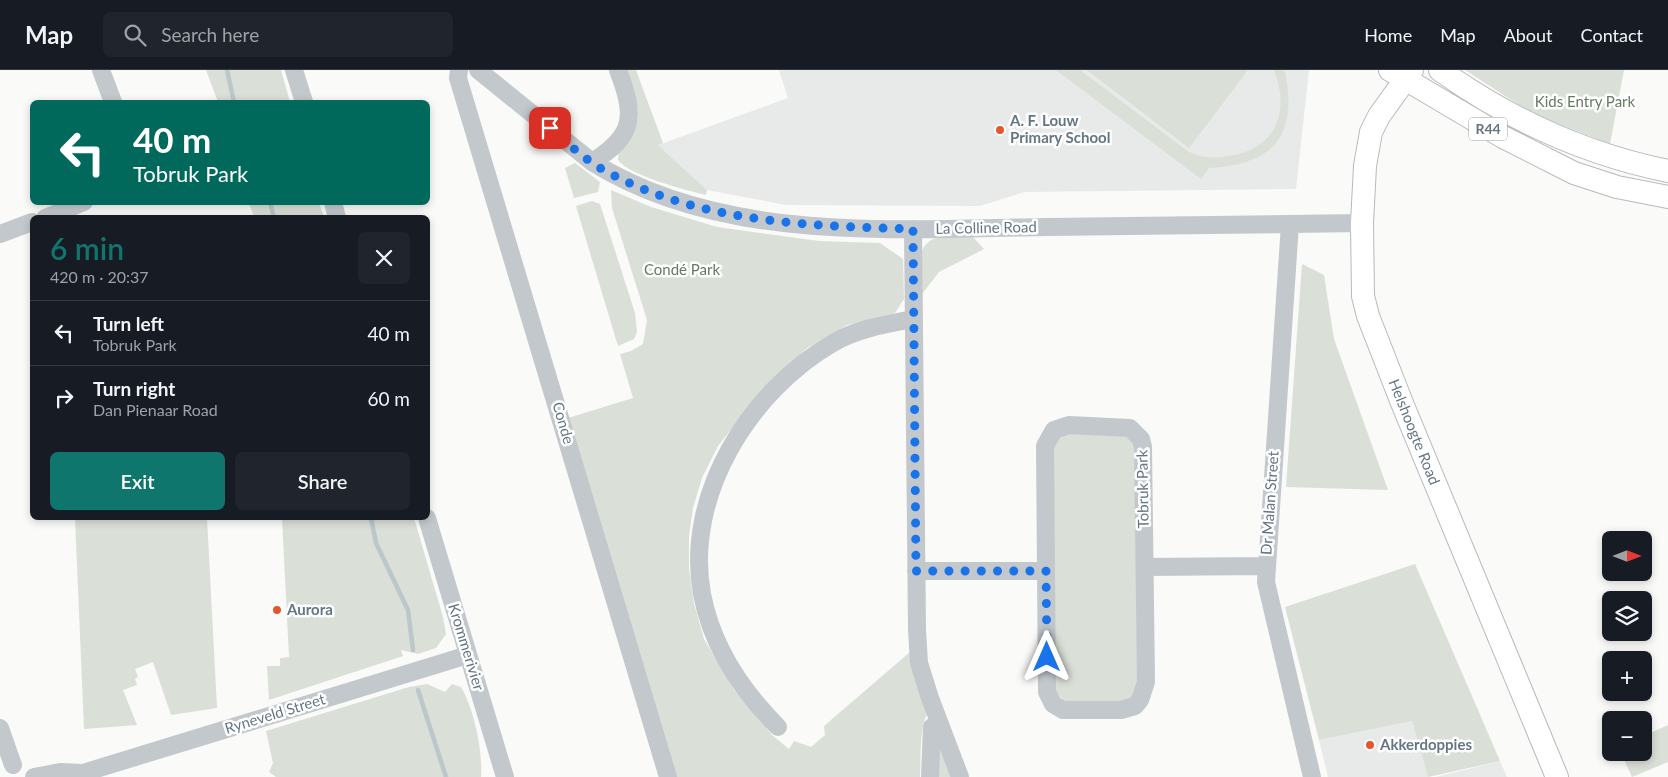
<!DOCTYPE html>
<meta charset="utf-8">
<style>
body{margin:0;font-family:Lato,sans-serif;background:#20242c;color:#f1f3f6;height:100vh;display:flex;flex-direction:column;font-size:19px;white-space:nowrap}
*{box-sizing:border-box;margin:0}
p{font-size:16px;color:#9ea1a6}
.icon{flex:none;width:28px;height:28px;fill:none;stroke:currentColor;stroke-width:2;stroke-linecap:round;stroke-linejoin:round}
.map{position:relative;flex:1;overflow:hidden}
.panel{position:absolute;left:30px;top:145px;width:400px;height:305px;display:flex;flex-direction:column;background:#171b24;border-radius:8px;box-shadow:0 2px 8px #0003}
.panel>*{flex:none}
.banner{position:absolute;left:30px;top:30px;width:400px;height:105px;border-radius:8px;box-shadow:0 2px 8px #0003;background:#00695c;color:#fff;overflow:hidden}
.needle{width:32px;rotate:90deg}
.controls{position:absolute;left:1602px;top:461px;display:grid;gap:10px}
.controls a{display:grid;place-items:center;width:50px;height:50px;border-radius:8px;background:#171b24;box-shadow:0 2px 8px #0003;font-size:25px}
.pin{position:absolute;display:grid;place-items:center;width:42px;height:42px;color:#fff;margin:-21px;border-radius:10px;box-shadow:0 2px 8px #0006}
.me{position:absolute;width:55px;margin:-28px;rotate:0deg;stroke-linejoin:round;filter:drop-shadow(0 0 4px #0008)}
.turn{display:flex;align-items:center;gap:18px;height:105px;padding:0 20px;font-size:22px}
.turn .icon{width:65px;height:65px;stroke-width:2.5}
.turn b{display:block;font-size:35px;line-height:42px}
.round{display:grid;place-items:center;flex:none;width:52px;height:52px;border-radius:8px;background:#20242c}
.summary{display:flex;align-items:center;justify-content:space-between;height:85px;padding:0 20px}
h1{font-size:30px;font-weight:600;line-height:38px;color:#0f766e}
.primary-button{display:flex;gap:10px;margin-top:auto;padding:10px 20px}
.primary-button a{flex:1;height:58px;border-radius:8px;background:#0f766e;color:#fff;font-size:20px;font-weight:600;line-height:58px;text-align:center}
.primary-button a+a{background:#20242c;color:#f1f3f6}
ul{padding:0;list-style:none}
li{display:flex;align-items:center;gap:15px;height:65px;padding:0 20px;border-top:1px solid #363941}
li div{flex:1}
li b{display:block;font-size:19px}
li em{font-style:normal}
header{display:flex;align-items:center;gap:30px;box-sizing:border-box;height:70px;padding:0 25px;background:#171b24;border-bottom:1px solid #363941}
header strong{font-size:24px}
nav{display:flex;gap:28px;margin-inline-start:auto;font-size:18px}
.search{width:350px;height:45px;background:#20242c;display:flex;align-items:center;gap:12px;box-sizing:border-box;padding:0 18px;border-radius:8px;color:#9ea1a6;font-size:19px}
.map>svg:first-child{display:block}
</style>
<header>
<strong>Map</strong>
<div class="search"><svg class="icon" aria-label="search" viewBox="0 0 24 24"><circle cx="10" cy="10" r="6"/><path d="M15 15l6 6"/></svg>Search here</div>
<nav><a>Home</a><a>Map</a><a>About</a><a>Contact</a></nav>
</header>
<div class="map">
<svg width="1668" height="707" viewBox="0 0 1668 707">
<rect width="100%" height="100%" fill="#fafaf8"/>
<!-- built -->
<path fill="#e8e9e9" d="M779 0H1309L1296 119 1024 122 980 136 786 135 707 120 658 75 788 28Z
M1412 651 1428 707H1328L1319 670Z
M1500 691 1507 707H1436Z"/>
<!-- green -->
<path fill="#dadfd7" d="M206 0H281L290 32H218Z
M625 0H636L663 73 658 75 707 120 706 125C686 120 630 106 618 90 618 78 626 72 632 63 646 43 632 20 625 0Z
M1056 0H1080L1186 80C1199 88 1212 89 1228 86 1275 80 1291 43 1274 0H1284L1285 2C1298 66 1274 94 1209 98L1201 109Z
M1087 0H1248L1189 78Z
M1465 0H1624L1610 74 1533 44Z
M575 93 600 112 598 122 574 128 565 98Z
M611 120 651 137 717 157 819 171 880 173 903 189 904 229 895 243 847 255 807 278 761 321 718 376 702 408 693 438 689 466V499L694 534 704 569 734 620 772 665 789 679 794 671 811 677 825 665 824 656 910 582 929 642C919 652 921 692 920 707H675L568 348 633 328 620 284 631 281 643 274 647 250 612 138Z
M592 131 600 134 635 243 637 262 634 269 618 276 576 136Z
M249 133H319L324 147H254Z
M939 167H973L984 179 939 202 919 228C920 207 912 173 939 167Z
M1302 194 1324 205 1334 269 1388 420 1286 417Z
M1067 362H1123L1134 372 1136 381 1139 616 1134 628 1125 633 1069 634 1054 622 1051 377 1057 366Z
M75 448H207L217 638 171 645 153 592 135 599 138 607 135 609 137 615 123 620 137 655 84 659Z
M282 448H414L443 547 446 564 436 578 418 584 401 580 403 586 269 630 267 596H280V588L289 587Z
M1415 494 1500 691 1428 707 1412 651 1319 670 1285 537Z
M427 614 445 622 452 614 461 617C474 639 483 682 481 707H276L269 702 273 693 266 661 409 617Z
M1668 655V692L1632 707 1621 683 1644 682V666Z
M936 671 953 707H934Z"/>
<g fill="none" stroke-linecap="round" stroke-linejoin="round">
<!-- stream -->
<path stroke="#bbc7cb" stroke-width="4.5" d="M227 0 234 32
M270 132 274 148
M371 448 376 473 408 540 413 580
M418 620 446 707"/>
<defs>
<path id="major" d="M1390 0 1503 67 1574 103 1617 117 1668 127
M1412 0 1379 46 1371 62 1365 96 1362 153 1363 226 1368 246 1402 333 1557 707
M1440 0C1510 50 1584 84 1668 101"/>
</defs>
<!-- major casing -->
<use href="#major" stroke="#b5babe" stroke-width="24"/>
<!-- minor -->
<path stroke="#c3c8cc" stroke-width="18" d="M101 0 113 32
M294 0 304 32
M459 0 458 8 668 707
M478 0 592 92C723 174 899 159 1048 157 1152 156 1257 155 1362 153
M592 92C636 65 635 45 618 0
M333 132 337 148
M45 148 84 132
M1290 154 1266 512 1312 707
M913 159 917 560 919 593 930 628 960 707
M0 164 32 152
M1069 355 1130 358 1141 369 1143 377 1146 612 1140 630 1135 636 1121 640H1063L1053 634 1047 622 1045 376 1054 360Z
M427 448 505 707
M1145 497 1265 496
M916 501H1046
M778 657C741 620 712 577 702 524 684 425 750 321 833 273 856 259 887 254 913 249
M0 658 13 695
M34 707 60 702 83 703
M76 707 83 703 468 585
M930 707 932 657 939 653"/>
<!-- major -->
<use href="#major" stroke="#fff" stroke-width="22"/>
</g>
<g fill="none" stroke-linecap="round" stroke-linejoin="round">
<!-- route -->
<path stroke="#1a73e8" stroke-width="9" stroke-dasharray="0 16.2" d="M550 58C569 74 588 93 611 104 704 153 810 156 913 159L916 501H1046L1047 587"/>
</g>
<!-- markers -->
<g fill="#e4572e" stroke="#fff" stroke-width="2">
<circle cx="1000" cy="60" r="5"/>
<circle cx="277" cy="540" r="5"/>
<circle cx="1370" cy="675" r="5"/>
</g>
<g text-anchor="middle" stroke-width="5" stroke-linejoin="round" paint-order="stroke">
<!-- shield labels -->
<rect fill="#fff" stroke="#939fa8" stroke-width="1" x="1469" y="47.5" width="38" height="23" rx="4"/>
<g font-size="14" font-weight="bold" fill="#657683">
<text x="1488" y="64">R44</text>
</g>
<!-- park labels -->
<g font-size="15" fill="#687a64" stroke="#fff">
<text x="1585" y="37">Kids Entry Park</text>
<text x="682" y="205">Condé Park</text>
</g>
<!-- poi labels -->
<g font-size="15" font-weight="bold" fill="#657683" stroke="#fff" text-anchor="start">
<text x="1010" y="56">A. F. Louw<tspan x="1010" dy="17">Primary School</tspan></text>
<text x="287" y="545">Aurora</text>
<text x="1380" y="680">Akkerdoppies</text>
</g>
<!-- street labels -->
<g font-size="15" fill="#657683" stroke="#fff">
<text transform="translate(986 158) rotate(-1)" y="5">La Colline Road</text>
<text transform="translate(563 353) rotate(74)" y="5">Conde</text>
<text transform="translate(1414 362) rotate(68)" y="5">Helshoogte Road</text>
<text transform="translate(1143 419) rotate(-91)" y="5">Tobruk Park</text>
<text transform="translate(1270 433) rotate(-86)" y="5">Dr Malan Street</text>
<text transform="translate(466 577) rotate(73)" y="5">Krommerivier</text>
<text transform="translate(275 644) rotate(-17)" y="5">Ryneveld Street</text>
</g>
</g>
</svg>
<div class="controls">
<a><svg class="needle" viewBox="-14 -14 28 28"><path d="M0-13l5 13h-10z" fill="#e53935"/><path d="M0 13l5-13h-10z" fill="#9ea1a6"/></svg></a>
<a><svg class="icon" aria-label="layers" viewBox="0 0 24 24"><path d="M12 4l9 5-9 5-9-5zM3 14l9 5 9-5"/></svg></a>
<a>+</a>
<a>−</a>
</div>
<div class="pin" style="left:550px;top:58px;background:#d93025"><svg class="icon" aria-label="arrive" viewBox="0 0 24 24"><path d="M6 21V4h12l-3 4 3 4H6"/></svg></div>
<svg class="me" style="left:1047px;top:587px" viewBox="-20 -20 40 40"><path d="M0-17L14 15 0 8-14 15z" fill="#1a73e8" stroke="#fff" stroke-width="4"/></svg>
<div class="banner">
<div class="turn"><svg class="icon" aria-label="left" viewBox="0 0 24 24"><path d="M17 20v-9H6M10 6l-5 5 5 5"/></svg><div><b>40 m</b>Tobruk Park</div></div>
</div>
<section class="panel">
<div class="summary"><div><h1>6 min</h1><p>420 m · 20:37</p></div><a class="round"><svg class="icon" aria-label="close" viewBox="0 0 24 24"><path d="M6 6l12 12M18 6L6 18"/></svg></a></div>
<ul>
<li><svg class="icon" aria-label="left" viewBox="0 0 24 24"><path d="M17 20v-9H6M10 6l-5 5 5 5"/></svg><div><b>Turn left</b><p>Tobruk Park</p></div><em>40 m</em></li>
<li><svg class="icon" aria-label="right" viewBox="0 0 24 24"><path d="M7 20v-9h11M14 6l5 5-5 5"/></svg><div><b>Turn right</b><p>Dan Pienaar Road</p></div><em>60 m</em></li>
</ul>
<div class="primary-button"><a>Exit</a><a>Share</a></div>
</section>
</div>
